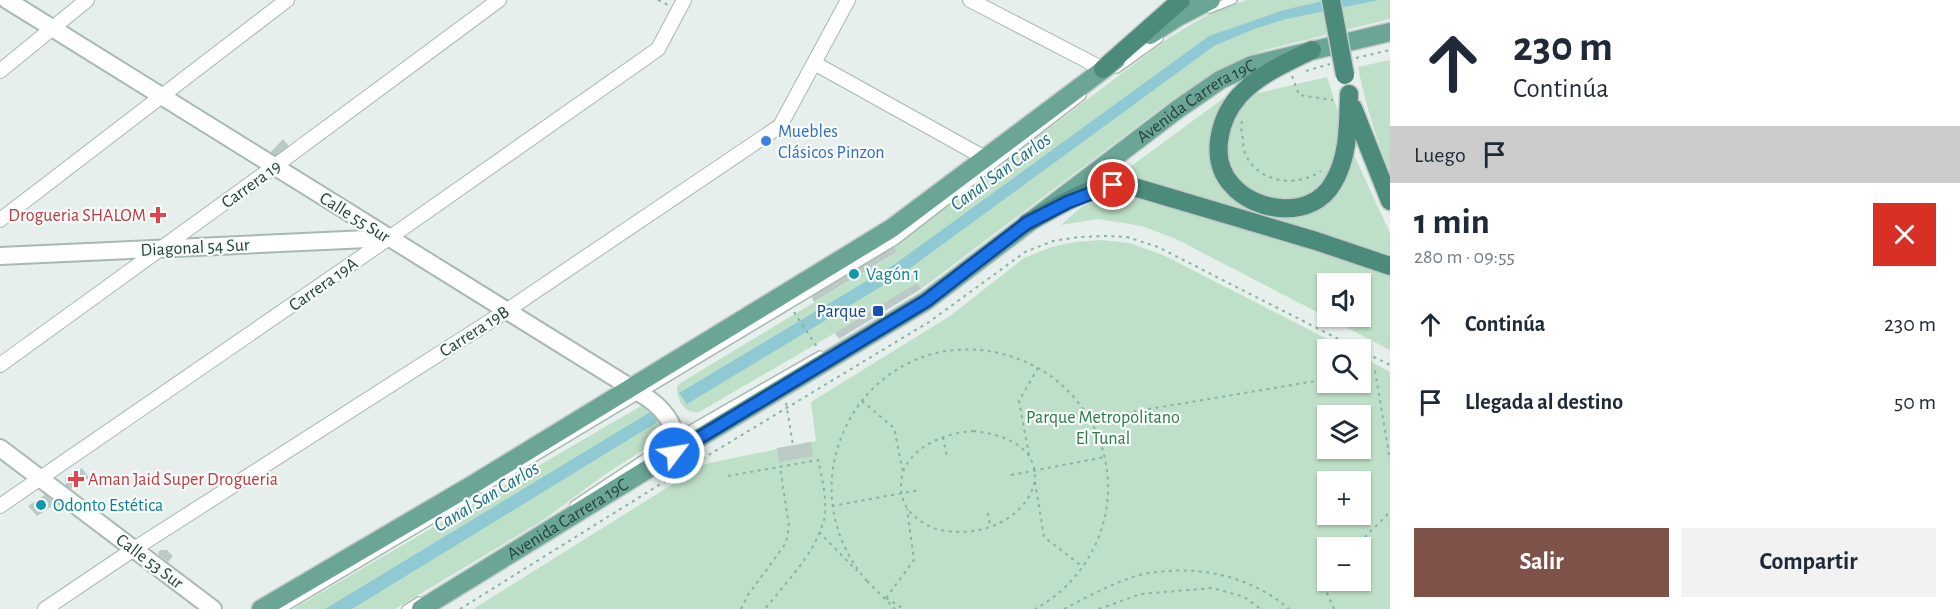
<!DOCTYPE html>
<html lang="es">
<meta charset="utf-8">
<style>
body{margin:0;font-family:"Alegreya Sans",sans-serif;background:#f2f2f3;color:#1f2937;height:100vh;display:flex;flex-direction:column;font-size:22px;white-space:nowrap}
*{box-sizing:border-box;margin:0}
p{font-size:20px;color:#747a83}
.icon{flex:none;width:33px;height:33px;fill:none;stroke:currentColor;stroke-width:2;stroke-linecap:round;stroke-linejoin:round}
.map{position:relative;flex:1;overflow:hidden}
.details{display:flex;flex-direction:column;background:#fff;width:570px}
.details>*{flex:none}
.guide{background:#fff;color:#1f2937;overflow:hidden}
.buttons{position:absolute;left:1317px;top:273px;display:grid;gap:12px}
.buttons a{display:grid;place-items:center;width:54px;height:54px;border-radius:0px;background:#fff;box-shadow:0 2px 4px #0004;font-size:30px}
.pin{position:absolute;display:grid;place-items:center;width:51px;height:51px;color:#fff;margin:-26px;border:3px solid #fff;border-radius:50%;box-shadow:0 2px 6px #0007}
.me{position:absolute;width:66px;margin:-33px;rotate:59deg;stroke-linejoin:round;filter:drop-shadow(0 0 4px #0008)}
.turn{display:flex;align-items:center;gap:21px;height:126px;padding:0 24px;font-size:27px}
.turn .icon{width:78px;height:78px;stroke-width:2.5}
.turn b{display:block;font-size:42px;line-height:51px}
.then{display:flex;align-items:center;height:57px;padding:0 24px;background:#0003;gap:12px;font-size:22px}
.round{display:grid;place-items:center;flex:none;width:63px;height:63px;border-radius:0px;background:#f2f2f3}
.overview{display:flex;align-items:center;justify-content:space-between;height:102px;padding:0 24px}
h1{font-size:36px;font-weight:600;line-height:45px}
.primary-button{display:flex;gap:12px;margin-top:auto;padding:12px 24px}
.primary-button a{flex:1;height:69px;border-radius:0px;background:#7f5249;color:#fff;font-size:24px;font-weight:600;line-height:69px;text-align:center}
.primary-button a+a{background:#f2f2f3;color:#1f2937}
ul{padding:0;list-style:none}
li{display:flex;align-items:center;gap:18px;height:78px;padding:0 24px}
li div{flex:1}
li b{display:block;font-size:22px}
li em{font-style:normal}
main{display:flex;flex:1;min-height:0}
.map>svg:first-child{display:block}
</style>
<main>
<div class="map">
<svg width="1390" height="609" viewBox="0 0 1390 609">
<rect width="100%" height="100%" fill="#e6efeb"/>
<!-- green -->
<path fill="#bfe0c8" fill-rule="evenodd" d="M1247 0H1390V19L1265 50 1244 57 1179 95 921 289 835 333 699 412C684 414 677 400 677 386L682 382 896 253 893 246 1170 37 1214 11Z
M1390 60V173C1376 138 1365 103 1358 67Z
M1327 77 1338 112V137L1330 175 1319 190 1300 200 1279 202 1255 197 1229 173 1226 132 1246 96Z
M1232 92 1216 122 1235 197 1319 208C1342 190 1346 182 1353 153L1390 233V259L1115 178Z
M1122 193 1143 197 1316 249 1390 274V350L1176 239 1142 226 1098 219 1061 225C1083 205 1091 197 1122 193ZM1328 284H1360V316H1328Z
M1101 240 1129 243 1163 255 1347 349 1328 350V382H1360L1361 356 1390 372V609H473L705 464 816 441 811 402 950 316 1024 258 1052 247 1075 242ZM1328 416H1360V448H1328ZM1328 482H1360V514H1328ZM1328 548H1360V580H1328Z
M641 406C656 409 667 427 659 440L604 475 542 521 395 609H293Z"/>
<!-- water -->
<path fill="#8ec9d4" d="M1327 0H1379L1286 19 1254 29 1214 46 902 274 687 404 679 393 895 264 1209 36 1284 10Z
M652 411 659 421 352 609H325Z"/>
<!-- building -->
<path fill="#bbcac4" d="M283 139 291 148 281 157 275 156 270 153Z
M893 246 897 252 814 302 811 295Z
M917 283 921 289 839 339 835 333Z
M811 442 813 456 779 462 777 448Z
M82 468 89 478 71 489 66 486 65 478Z
M46 494 55 504 37 516 28 506Z
M161 550H167L173 556 168 562 159 555 158 552Z"/>
<g fill="none" stroke-linecap="round" stroke-linejoin="round">
<defs>
<path id="service" d="M1210 9 1233 0
M1117 69 1159 39
M482 489 895 241 1082 96
M574 505 675 438 820 355
M282 609 463 501
M406 609 419 601"/>
<path id="minor" d="M970 0 1103 69
M814 63 985 158
M0 71 87 0
M0 220 287 0
M0 365 275 166 499 0
M0 506 389 238 658 49 684 0
M45 609 134 549 506 311 780 126 848 0"/>
<path id="tertiary" d="M7 0 649 399C667 412 680 431 674 453
M0 256 389 238
M0 448 213 609"/>
<g id="primary">
<path d="M1150 35 1178 17 1211 0"/>
<path d="M261 609 472 485 892 228 1116 60"/>
<path id="s1" d="M421 609 674 453 926 301 1178 109 1220 80 1252 65 1390 32"/>
</g>
<path id="trunk" d="M1312 50C1286 63 1259 74 1239 96 1219 119 1209 159 1231 184 1255 213 1312 220 1333 183 1349 157 1348 124 1349 94
M1103 69 1181 0
M1353 108 1390 201
M1027 223C1056 208 1090 184 1124 184L1316 241 1390 266"/>
</defs>
<!-- service casing -->
<use href="#service" stroke="#a8b8b2" stroke-width="10"/>
<!-- minor casing -->
<use href="#minor" stroke="#a8b8b2" stroke-width="16"/>
<!-- tertiary casing -->
<use href="#tertiary" stroke="#a8b8b2" stroke-width="20"/>
<!-- primary casing -->
<use href="#primary" stroke="#c2cac8" stroke-width="21"/>
<!-- trunk casing -->
<use href="#trunk" stroke="#c2cac8" stroke-width="21"/>
<!-- path -->
<path stroke="#86b3a5" stroke-width="2" stroke-dasharray="3 4.5" stroke-linecap="butt" d="M658 0 668 5
M1356 58 1390 50
M1306 71 1330 64
M1292 76 1299 95 1333 100
M1242 121C1240 127 1242 133 1243 139 1243 144 1243 149 1245 153 1257 183 1297 188 1321 171
M794 312 817 347
M1360 350 1390 365
M1360 374 1375 371 1390 460
M862 401 894 428 903 472
M786 403 793 445
M1089 419 1328 379
M973 431C1083 442 1030 547 941 530 930 528 921 522 913 515 905 508 901 497 901 487 900 450 943 433 973 431Z
M943 437 947 457
M1029 455 1019 401 1038 368
M1011 475 1105 457
M728 476 818 460C822 477 828 503 824 520 815 554 786 582 765 609
M1035 482 1044 537 1083 567
M832 506 920 490
M988 513 990 526
M819 532 857 571
M1354 548 1390 512
M1328 573 1322 582 1334 609
M867 581C779 479 867 324 999 353 1024 359 1048 371 1066 389 1094 416 1109 453 1108 491 1107 540 1078 586 1035 609
M867 581 895 609
M886 598 914 560 907 509
M886 598 904 609
M460 609 659 485 929 322 1025 252 1053 241 1079 237 1106 236 1127 237 1158 247 1360 350
M741 609 748 595 786 543 789 526 780 467
M1064 609C1087 597 1111 584 1136 576 1146 573 1157 572 1168 571 1212 568 1255 580 1289 609
M1099 609 1141 594 1213 588 1244 597 1261 609"/>
<!-- service -->
<use href="#service" stroke="#fff" stroke-width="7"/>
<!-- minor -->
<use href="#minor" stroke="#fff" stroke-width="14"/>
<!-- tertiary -->
<use href="#tertiary" stroke="#fff" stroke-width="16"/>
<!-- primary -->
<use href="#primary" stroke="#6aa596" stroke-width="18"/>
<!-- trunk -->
<use href="#trunk" stroke="#4c8a7c" stroke-width="18"/>
<defs>
<path id="trunk-bridge" d="M1331 0 1345 75"/>
</defs>
<!-- trunk-bridge casing -->
<use href="#trunk-bridge" stroke="#c2cac8" stroke-width="21" stroke-linecap="butt"/>
<!-- trunk-bridge -->
<use href="#trunk-bridge" stroke="#4c8a7c" stroke-width="18"/>
</g>
<g fill="none" stroke-linecap="round" stroke-linejoin="round">
<defs>
<path id="route" d="M674 453 926 301 1027 223 1068 202 1113 185"/>
</defs>
<!-- route casing -->
<use href="#route" stroke="#114b97" stroke-width="15"/>
<!-- route -->
<use href="#route" stroke="#1a73e8" stroke-width="10"/>
</g>
<!-- markers -->
<circle fill="#3f7fe0" stroke="#f7fbf9" stroke-width="2" cx="766" cy="141" r="6"/>
<g fill="#e0444e" stroke="#f7fbf9" stroke-width="2">
<path d="M155 206h6v6h6v6h-6v6h-6v-6h-6v-6h6z"/>
<path d="M73 470h6v6h6v6h-6v6h-6v-6h-6v-6h6z"/>
</g>
<g fill="#0f9aa8" stroke="#f7fbf9" stroke-width="2">
<circle cx="854" cy="274" r="6"/>
<circle cx="41" cy="505" r="6"/>
</g>
<rect fill="#1a4fb4" stroke="#f7fbf9" stroke-width="2" x="872" y="305" width="12" height="12" rx="3"/>
<g text-anchor="middle" stroke-width="4.5" stroke-linejoin="round" paint-order="stroke">
<!-- street labels -->
<g font-size="18" fill="#24423a" stroke="#f7fbf9">
<text dy="6" stroke="none"><textPath href="#s1" startOffset="928">Avenida Carrera 19C</textPath></text>
<text transform="translate(251 184) rotate(-36)" y="6">Carrera 19</text>
<text transform="translate(355 217) rotate(32)" y="6">Calle 55 Sur</text>
<text transform="translate(195 247) rotate(-3)" y="6">Diagonal 54 Sur</text>
<text transform="translate(323 284) rotate(-35)" y="6">Carrera 19A</text>
<text transform="translate(474 331) rotate(-33)" y="6">Carrera 19B</text>
<text dy="6" stroke="none"><textPath href="#s1" startOffset="172">Avenida Carrera 19C</textPath></text>
<text transform="translate(150 561) rotate(37)" y="6">Calle 53 Sur</text>
</g>
<!-- shop labels -->
<g font-size="18" fill="#366cbe" stroke="#f7fbf9" text-anchor="start">
<text x="778" y="137">Muebles<tspan x="778" dy="21">Clásicos Pinzon</tspan></text>
</g>
<!-- health labels -->
<g font-size="18" fill="#be3a42" stroke="#f7fbf9" text-anchor="end">
<text x="146" y="221">Drogueria SHALOM</text>
<text x="88" y="485" text-anchor="start">Aman Jaid Super Drogueria</text>
</g>
<!-- culture labels -->
<g font-size="18" fill="#0d838f" stroke="#f7fbf9" text-anchor="start">
<text x="866" y="280">Vagón 1</text>
<text x="53" y="511">Odonto Estética</text>
</g>
<!-- transit labels -->
<g font-size="18" fill="#164399" stroke="#f7fbf9" text-anchor="end">
<text x="866" y="317">Parque</text>
</g>
<!-- park labels -->
<g font-size="18" fill="#2d7a4b" stroke="#f7fbf9">
<text x="1103" y="423">Parque Metropolitano<tspan x="1103" dy="21">El Tunal</tspan></text>
</g>
<!-- water labels -->
<g font-size="20" font-style="italic" fill="#1c6f80" stroke="#f7fbf9">
<text transform="translate(1000 171) rotate(-36)" y="7">Canal San Carlos</text>
<text transform="translate(486 496) rotate(-31)" y="7">Canal San Carlos</text>
</g>
</g>
</svg>
<div class="buttons">
<a><svg class="icon" aria-label="sound" viewBox="0 0 24 24"><path d="M4 9h4l5-4v14l-5-4H4zM17 9q2 3 0 6"/></svg></a>
<a><svg class="icon" aria-label="search" viewBox="0 0 24 24"><circle cx="10" cy="10" r="6"/><path d="M15 15l6 6"/></svg></a>
<a><svg class="icon" aria-label="layers" viewBox="0 0 24 24"><path d="M12 4l9 5-9 5-9-5zM3 14l9 5 9-5"/></svg></a>
<a>+</a>
<a>−</a>
</div>
<div class="pin" style="left:1113px;top:185px;background:#d93025"><svg class="icon" aria-label="arrive" viewBox="0 0 24 24"><path d="M6 21V4h12l-3 4 3 4H6"/></svg></div>
<svg class="me" style="left:674px;top:453px" viewBox="-20 -20 40 40"><circle r="17" fill="#1a73e8" stroke="#fff" stroke-width="3"/><path d="M0-11L8 9 0 5-8 9z" fill="#fff"/></svg>
</div>
<section class="details">
<div class="guide">
<div class="turn"><svg class="icon" aria-label="ahead" viewBox="0 0 24 24"><path d="M12 20V5M6 11l6-6 6 6"/></svg><div><b>230 m</b>Continúa</div></div>
<div class="then">Luego<svg class="icon" aria-label="arrive" viewBox="0 0 24 24"><path d="M6 21V4h12l-3 4 3 4H6"/></svg></div>
</div>
<div class="overview"><div><h1>1 min</h1><p>280 m · 09:55</p></div><a class="round" style="background:#d93025;color:#fff"><svg class="icon" aria-label="close" viewBox="0 0 24 24"><path d="M6 6l12 12M18 6L6 18"/></svg></a></div>
<ul>
<li><svg class="icon" aria-label="ahead" viewBox="0 0 24 24"><path d="M12 20V5M6 11l6-6 6 6"/></svg><div><b>Continúa</b></div><em>230 m</em></li>
<li><svg class="icon" aria-label="arrive" viewBox="0 0 24 24"><path d="M6 21V4h12l-3 4 3 4H6"/></svg><div><b>Llegada al destino</b></div><em>50 m</em></li>
</ul>
<div class="primary-button"><a>Salir</a><a>Compartir</a></div>
</section>
</main>
